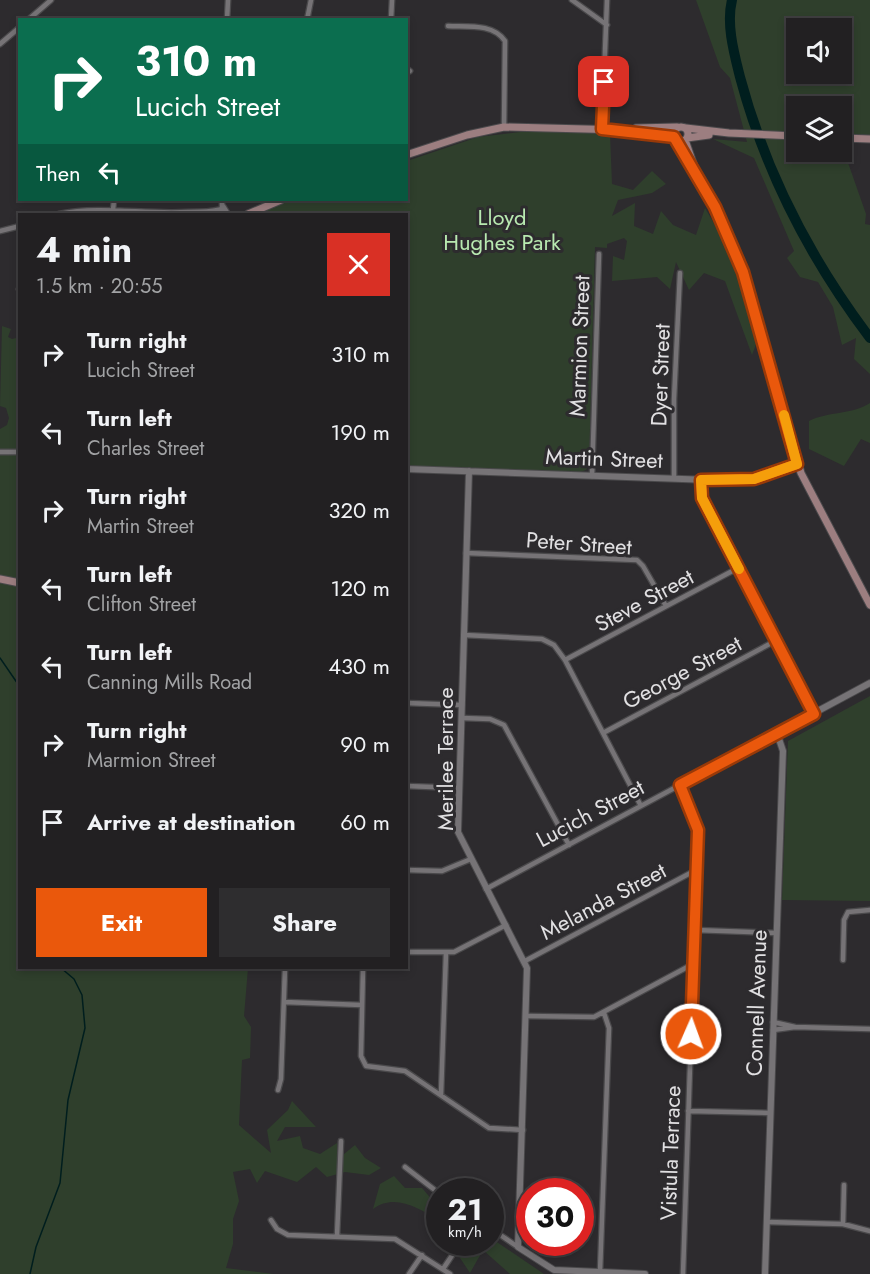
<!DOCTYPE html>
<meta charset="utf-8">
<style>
body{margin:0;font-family:Jost,sans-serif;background:#2e2d2f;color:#f1f3f6;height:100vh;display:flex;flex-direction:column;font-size:22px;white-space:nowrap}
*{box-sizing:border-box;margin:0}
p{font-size:20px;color:#a2a3a5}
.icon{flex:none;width:33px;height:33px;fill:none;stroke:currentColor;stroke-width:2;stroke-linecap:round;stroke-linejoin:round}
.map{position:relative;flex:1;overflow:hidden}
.side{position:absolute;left:18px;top:213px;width:390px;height:756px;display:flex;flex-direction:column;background:#222022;border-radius:0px;box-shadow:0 3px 9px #0003,0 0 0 2px #3f3e40}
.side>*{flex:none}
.hud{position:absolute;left:18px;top:18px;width:390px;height:183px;border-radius:0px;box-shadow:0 3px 9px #0003,0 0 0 2px #3f3e40;background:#0b6e4f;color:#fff;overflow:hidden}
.fabs{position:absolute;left:786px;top:18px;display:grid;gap:12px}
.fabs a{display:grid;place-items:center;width:66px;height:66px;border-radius:0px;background:#222022;box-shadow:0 3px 9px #0003,0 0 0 2px #3f3e40;font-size:30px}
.speed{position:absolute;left:426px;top:1178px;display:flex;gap:12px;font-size:30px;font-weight:700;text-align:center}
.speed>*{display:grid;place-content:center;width:78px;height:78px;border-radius:50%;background:#222022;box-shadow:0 3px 9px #0003,0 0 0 2px #3f3e40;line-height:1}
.speed small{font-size:15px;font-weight:400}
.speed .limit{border:9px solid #d22;background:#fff;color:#111}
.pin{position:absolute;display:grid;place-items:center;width:51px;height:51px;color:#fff;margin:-26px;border-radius:12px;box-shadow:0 3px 9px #0006}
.me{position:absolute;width:66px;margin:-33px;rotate:2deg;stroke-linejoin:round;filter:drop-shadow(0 0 4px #0008)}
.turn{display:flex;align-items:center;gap:21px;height:126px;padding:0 18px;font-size:27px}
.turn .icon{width:78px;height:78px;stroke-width:2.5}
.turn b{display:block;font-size:42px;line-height:51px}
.then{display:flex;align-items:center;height:57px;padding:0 18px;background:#0003;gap:12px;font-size:22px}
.round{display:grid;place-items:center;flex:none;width:63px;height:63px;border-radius:0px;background:#2e2d2f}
.headline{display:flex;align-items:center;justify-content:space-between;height:102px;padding:0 18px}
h1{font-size:36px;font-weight:700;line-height:45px}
.button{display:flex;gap:12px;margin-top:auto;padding:12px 18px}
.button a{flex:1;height:69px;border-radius:0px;background:#ea580c;color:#fff;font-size:24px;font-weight:700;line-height:69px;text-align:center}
.button a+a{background:#2e2d2f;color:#f1f3f6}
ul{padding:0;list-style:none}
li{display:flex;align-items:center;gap:18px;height:78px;padding:0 18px}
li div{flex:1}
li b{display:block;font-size:22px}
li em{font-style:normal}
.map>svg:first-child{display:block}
</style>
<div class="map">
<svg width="870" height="1274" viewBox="0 0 870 1274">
<rect width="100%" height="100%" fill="#2d2b2e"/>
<!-- green -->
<path fill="#2f3f2c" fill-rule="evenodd" d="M696 0H870V135L842 134V106H796V152H815L817 156 846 157 866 214 865 224 870 225V374L854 359 856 338 842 345 833 307 818 282 800 277 787 258 794 251 754 158 713 139 747 142 730 78 720 67ZM796 28H842V74H796Z
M528 131 610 134 612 184 633 190 652 171 666 184 652 193 618 200 612 216 635 203 634 226 653 234 661 211 673 225 696 235 705 208 729 249 761 331 752 355 725 281 704 273 689 290 676 262 670 289 657 277 612 281 613 256 624 260 627 241 624 238 607 244V248L595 247 589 465 586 470 580 472 407 468 406 214H257L292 200H406L407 161 478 137Z
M2 326 11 329 8 337 12 339 20 337V968H248L244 1016 251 1027 250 1058 242 1060 239 1125 271 1153 267 1130 288 1110 292 1101 316 1127H285L277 1141 300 1136 303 1148 320 1154 337 1143 338 1159 355 1145 365 1158 381 1168 369 1175 345 1172 327 1177 316 1167 297 1182 265 1171 257 1183 250 1169 233 1172 239 1201 233 1219V1244L226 1268 274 1274H314H0V429L7 425 9 418 6 408 0 406Z
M870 403V443L861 439 844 466 809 449V421C829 411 852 415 870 403Z
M870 696V901L782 900 788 741Z
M394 1176 405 1188H422L439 1208V1220C418 1208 395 1193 373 1209L380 1184Z
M491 1238 544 1274H510L483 1250 470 1273 460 1258 469 1242H490Z"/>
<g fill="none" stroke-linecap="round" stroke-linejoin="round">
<!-- stream -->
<path stroke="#001e1e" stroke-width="1.5" d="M0 658 20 687
M30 1274 36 1247 60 1183 68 1100 85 1028 82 995 74 979 61 968"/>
<!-- river -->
<path stroke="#001e1e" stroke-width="10" d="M732 0C726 24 734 53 740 77 765 171 811 260 870 338"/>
<defs>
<path id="minor" d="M572 0 607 25
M28 20 51 0
M227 20 228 0
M307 20 311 0
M391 20 392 0
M448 26C467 27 493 23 505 41L504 127
M0 44 20 27
M406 68 410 71
M602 129 607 0
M222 200V214
M223 206 228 214
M113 210 114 200
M59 214C102 205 145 215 188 212 201 211 211 213 224 208
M0 231 20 226
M19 289 20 287
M0 452H20
M592 476 599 254
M674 478V399L680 273
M701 480 702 498 814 714
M466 553 637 560 643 566 666 606
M464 635 542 639 554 645 565 660 641 806
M565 660 738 568
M406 703 462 705
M462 718 490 719 504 725 569 845
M603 733 777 640
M680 785 698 829 683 1274
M406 786 459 788
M406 870 442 871 471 859
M486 889 777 733
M695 930 776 933
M406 952H454L506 925
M843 960 844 920 848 912 870 910
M525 961 696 870
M363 968 361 1056 366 1066 405 1071 489 1128 523 1130
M284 1002 362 1005
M527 1016 594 1017 693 964
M773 1022 795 1027
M773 1030 795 1027 870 1029
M278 1090 281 1079 285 968
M441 1095 446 953
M688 1111 770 1113
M405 1167 440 1194
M271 1220 277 1229 288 1235 395 1239 450 1274
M767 1222 843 1224 870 1231
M843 1224 844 1185
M490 1228 518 1247
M337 1236 341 1141
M443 1269 461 1242
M600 1272 609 1028 604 1013
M409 1274 422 1255"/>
<path id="tertiary" d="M406 469 738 481 755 479 797 464
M469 471 458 832 527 968 518 1247 554 1270 645 1274
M765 1274 783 751 777 733 870 683"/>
<path id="secondary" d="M674 134a7 7 0 1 1 14 0a7 7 0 1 1-14 0Z
M636 128 677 127
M686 128 729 133 796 136
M687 138 709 135
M842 138 870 139
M675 139 715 207 743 271 801 473 870 605
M685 140 694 166
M406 155 467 135 504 127 624 130 674 137
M248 214 281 200
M0 579 20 583"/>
</defs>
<!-- minor casing -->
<use href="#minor" stroke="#4a494b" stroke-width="7"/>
<!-- tertiary casing -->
<use href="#tertiary" stroke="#4a494b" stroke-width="8"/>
<!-- secondary casing -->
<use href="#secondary" stroke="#4a494b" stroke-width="9"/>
<!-- minor -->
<use href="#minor" stroke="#767376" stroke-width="4.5"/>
<!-- tertiary -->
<use href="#tertiary" stroke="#767376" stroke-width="6"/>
<!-- secondary -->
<use href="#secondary" stroke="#9c7e80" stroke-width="7"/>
</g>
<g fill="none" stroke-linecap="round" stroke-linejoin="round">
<defs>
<path id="route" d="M604 82 602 129 674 137 715 207 743 272 797 464 754 479 701 480 702 498 814 714 680 785 698 830 691 1034"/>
</defs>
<!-- route casing -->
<use href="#route" stroke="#983908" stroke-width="15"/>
<!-- route -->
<use href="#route" stroke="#ea580c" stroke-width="10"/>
<!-- slow -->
<path stroke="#f59e0b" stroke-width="10" d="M739 569 702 498 701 480 754 479 797 464 784 415"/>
</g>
<g text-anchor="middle" stroke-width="6" stroke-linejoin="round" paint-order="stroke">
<!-- park labels -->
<g font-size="22" fill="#b8e9b0" stroke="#2d2b2e">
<text x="502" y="225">Lloyd<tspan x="502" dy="25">Hughes Park</tspan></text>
</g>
<!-- street labels -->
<g font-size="22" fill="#e1e0e2" stroke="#2d2b2e">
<text transform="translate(579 346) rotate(-88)" y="8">Marmion Street</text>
<text transform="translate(660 375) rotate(-88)" y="8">Dyer Street</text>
<text transform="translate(604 458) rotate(2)" y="8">Martin Street</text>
<text transform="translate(579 543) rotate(4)" y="8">Peter Street</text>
<text transform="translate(644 600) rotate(-28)" y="8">Steve Street</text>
<text transform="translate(682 672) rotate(-28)" y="8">George Street</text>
<text transform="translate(445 759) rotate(-90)" y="8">Merilee Terrace</text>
<text transform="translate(590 813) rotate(-28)" y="8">Lucich Street</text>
<text transform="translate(603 901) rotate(-28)" y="8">Melanda Street</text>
<text transform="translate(756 1003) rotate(-88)" y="8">Connell Avenue</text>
<text transform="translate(670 1153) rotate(-88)" y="8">Vistula Terrace</text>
</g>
</g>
</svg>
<div class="fabs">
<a><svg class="icon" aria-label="sound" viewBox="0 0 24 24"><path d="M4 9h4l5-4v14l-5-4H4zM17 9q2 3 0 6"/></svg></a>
<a><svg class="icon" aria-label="layers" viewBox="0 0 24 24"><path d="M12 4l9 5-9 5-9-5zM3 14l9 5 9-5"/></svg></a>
</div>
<div class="speed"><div>21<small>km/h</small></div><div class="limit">30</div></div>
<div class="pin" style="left:604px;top:82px;background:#d93025"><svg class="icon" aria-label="arrive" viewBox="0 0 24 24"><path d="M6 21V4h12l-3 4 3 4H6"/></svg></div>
<svg class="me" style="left:691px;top:1034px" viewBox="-20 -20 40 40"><circle r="17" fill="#ea580c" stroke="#fff" stroke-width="3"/><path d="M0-11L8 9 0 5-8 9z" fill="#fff"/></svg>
<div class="hud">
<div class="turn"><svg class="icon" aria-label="right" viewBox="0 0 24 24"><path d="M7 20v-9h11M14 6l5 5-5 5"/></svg><div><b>310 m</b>Lucich Street</div></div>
<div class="then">Then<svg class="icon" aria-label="left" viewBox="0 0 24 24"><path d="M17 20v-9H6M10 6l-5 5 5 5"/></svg></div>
</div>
<section class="side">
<div class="headline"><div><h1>4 min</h1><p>1.5 km · 20:55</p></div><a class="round" style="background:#d93025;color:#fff"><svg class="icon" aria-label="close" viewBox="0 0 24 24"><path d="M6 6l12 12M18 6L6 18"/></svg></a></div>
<ul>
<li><svg class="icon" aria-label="right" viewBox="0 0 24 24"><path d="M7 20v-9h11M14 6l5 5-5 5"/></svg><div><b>Turn right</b><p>Lucich Street</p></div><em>310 m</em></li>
<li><svg class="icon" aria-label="left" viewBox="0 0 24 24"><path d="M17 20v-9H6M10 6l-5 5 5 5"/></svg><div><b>Turn left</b><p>Charles Street</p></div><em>190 m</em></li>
<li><svg class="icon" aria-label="right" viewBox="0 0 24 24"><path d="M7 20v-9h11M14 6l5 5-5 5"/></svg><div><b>Turn right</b><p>Martin Street</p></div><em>320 m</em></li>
<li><svg class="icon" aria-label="left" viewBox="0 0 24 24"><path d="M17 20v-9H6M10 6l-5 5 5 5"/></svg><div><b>Turn left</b><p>Clifton Street</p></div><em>120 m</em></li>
<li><svg class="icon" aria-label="left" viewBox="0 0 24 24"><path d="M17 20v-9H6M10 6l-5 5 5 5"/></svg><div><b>Turn left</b><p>Canning Mills Road</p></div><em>430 m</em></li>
<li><svg class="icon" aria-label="right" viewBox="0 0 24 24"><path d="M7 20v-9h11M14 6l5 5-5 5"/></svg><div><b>Turn right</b><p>Marmion Street</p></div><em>90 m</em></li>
<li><svg class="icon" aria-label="arrive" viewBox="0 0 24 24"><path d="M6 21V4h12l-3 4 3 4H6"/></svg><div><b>Arrive at destination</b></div><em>60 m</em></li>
</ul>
<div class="button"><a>Exit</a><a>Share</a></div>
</section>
</div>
